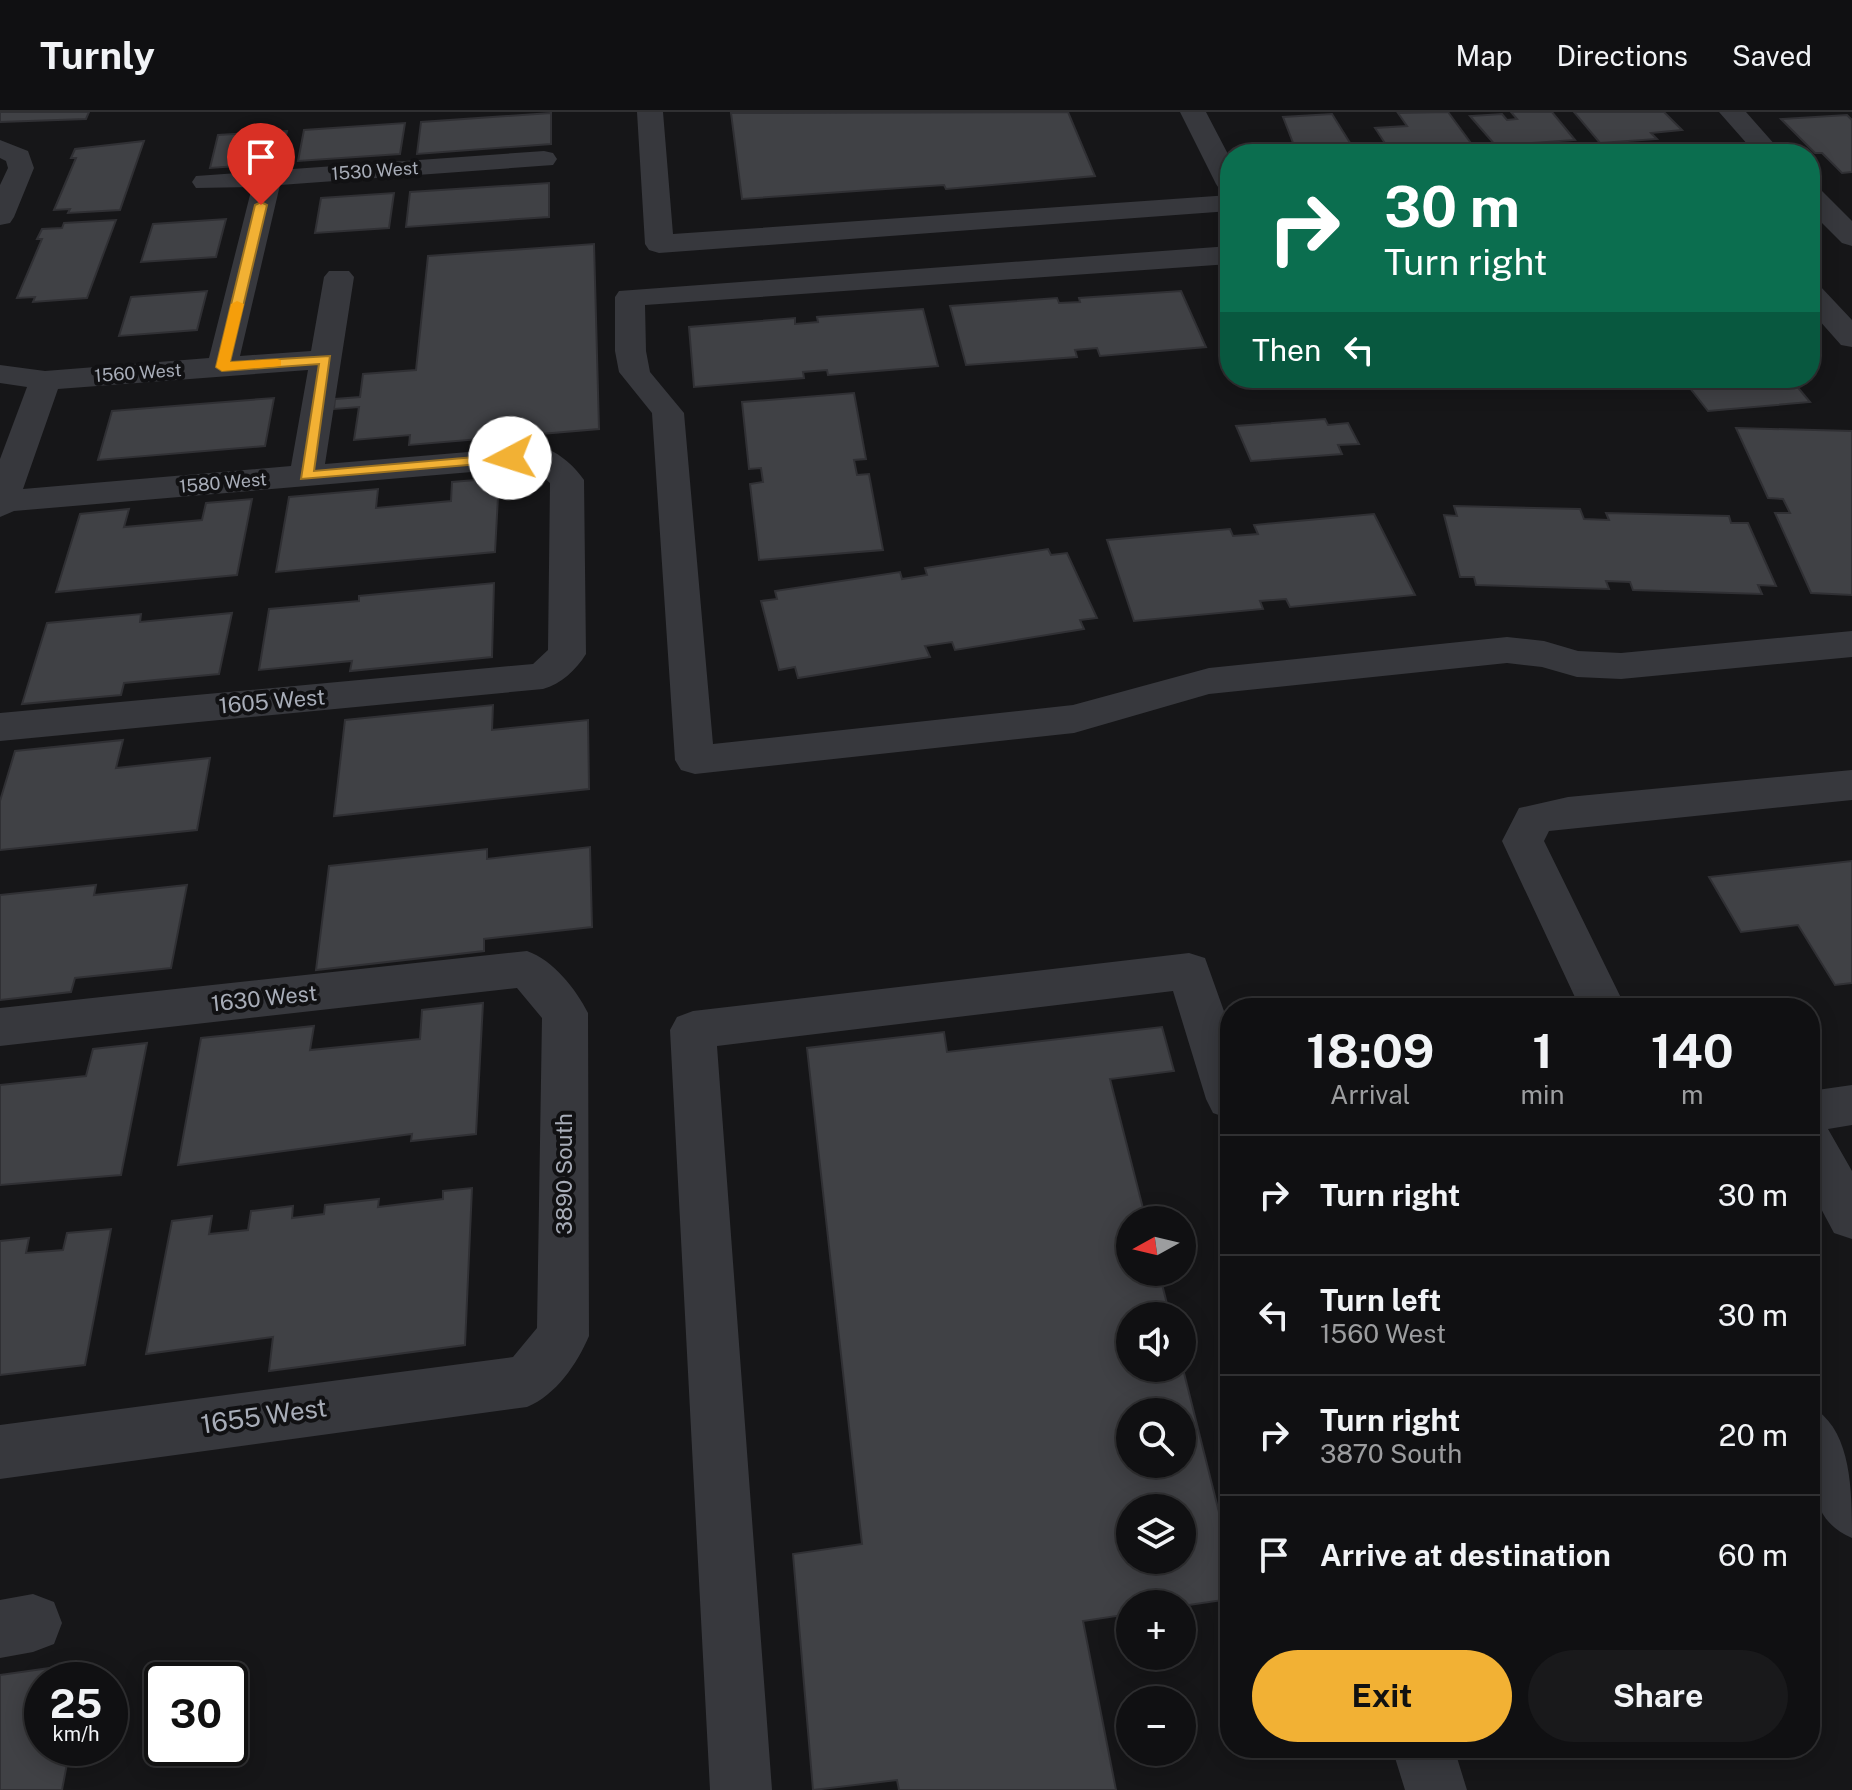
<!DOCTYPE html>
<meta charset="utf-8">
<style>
body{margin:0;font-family:"Public Sans",sans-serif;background:#19191b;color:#f1f3f6;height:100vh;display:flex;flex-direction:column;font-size:30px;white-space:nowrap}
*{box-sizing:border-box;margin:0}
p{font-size:26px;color:#9c9d9f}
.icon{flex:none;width:44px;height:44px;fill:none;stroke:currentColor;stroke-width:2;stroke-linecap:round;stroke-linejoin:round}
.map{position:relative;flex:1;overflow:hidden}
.drawer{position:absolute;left:1220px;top:886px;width:600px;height:760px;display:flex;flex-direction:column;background:#101012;border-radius:32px;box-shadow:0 4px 20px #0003,0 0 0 2px #303032}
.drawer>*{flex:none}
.hud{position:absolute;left:1220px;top:32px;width:600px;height:244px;border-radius:32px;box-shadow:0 4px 20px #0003,0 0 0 2px #303032;background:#0b6e4f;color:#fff;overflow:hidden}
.needle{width:52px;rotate:262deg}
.tools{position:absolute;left:1116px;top:1094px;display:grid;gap:16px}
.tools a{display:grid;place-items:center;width:80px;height:80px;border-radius:50%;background:#101012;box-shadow:0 4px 20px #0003,0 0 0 2px #303032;font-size:40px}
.speed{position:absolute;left:24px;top:1550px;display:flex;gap:16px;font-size:40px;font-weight:700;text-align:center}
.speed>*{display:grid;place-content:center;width:104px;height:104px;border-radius:50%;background:#101012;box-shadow:0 4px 20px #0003,0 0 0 2px #303032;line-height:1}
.speed small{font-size:20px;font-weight:400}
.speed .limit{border:4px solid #111;border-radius:12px;background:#fff;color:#111}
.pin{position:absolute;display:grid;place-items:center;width:68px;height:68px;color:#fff;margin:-82px -34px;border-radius:50% 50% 50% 0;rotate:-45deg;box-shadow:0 0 8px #0007}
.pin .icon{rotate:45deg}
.me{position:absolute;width:88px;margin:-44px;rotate:265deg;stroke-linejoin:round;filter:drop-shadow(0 0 6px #0008)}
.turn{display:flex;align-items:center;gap:28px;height:168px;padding:0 32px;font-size:36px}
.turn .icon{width:104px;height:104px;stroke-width:2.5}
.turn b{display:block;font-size:56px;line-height:68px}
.then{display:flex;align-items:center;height:76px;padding:0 32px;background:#0003;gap:16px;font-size:30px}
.eta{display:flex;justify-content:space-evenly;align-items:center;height:136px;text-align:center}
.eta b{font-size:48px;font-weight:700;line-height:56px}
.button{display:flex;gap:16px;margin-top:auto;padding:16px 32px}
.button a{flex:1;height:92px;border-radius:48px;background:#f2b134;color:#111;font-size:32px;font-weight:700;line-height:92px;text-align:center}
.button a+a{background:#19191b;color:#f1f3f6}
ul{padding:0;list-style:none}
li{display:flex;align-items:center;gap:24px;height:120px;padding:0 32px;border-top:2px solid #303032}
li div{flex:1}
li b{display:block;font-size:30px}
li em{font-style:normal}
header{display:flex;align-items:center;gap:48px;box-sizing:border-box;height:112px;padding:0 40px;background:#101012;border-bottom:2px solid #303032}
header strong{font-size:38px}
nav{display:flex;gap:44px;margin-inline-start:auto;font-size:28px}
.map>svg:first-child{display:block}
</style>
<header>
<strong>Turnly</strong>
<nav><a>Map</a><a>Directions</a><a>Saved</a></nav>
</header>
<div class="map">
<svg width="1852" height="1678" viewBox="0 0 1852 1678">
<rect width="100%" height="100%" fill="#161618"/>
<!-- building -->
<path fill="#404145" stroke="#303034" stroke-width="2" fill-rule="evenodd" d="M0 0H89L86 7 0 10Z
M1068 0 1095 64 946 77 944 73 742 87 731 1Z
M1448 0 1479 42H1392L1375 16 1407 14 1398 1Z
M1511 0H1552L1575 28 1531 31 1539 41 1503 42 1470 4 1502 2 1507 8 1517 7Z
M1574 0H1664L1682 18 1651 21 1657 27 1600 31Z
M551 1V32L417 42 421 10Z
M1332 2 1357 42H1289L1286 37 1295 36 1283 5Z
M1847 3 1852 8V60L1842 61 1822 41H1815L1781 7Z
M405 11 400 42 298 49 304 18Z
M287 19 279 51 210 56 218 23Z
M144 29 120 98 68 101 70 97 54 98 76 46H71L75 37Z
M549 71V105L406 115 410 80Z
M394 81 389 116 315 121 321 86Z
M226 107 216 145 141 150 153 112Z
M116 108 87 186 33 190 35 185 17 186 42 127H37L42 117 62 116 64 111Z
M594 132 599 317 409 333 410 323 354 328 359 295 334 297 335 287 360 285 363 262 416 258 428 144Z
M207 179 197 218 119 224 131 185Z
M1181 179 1206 235 1100 244 1097 236 1075 238 1077 245 966 253 950 194 1057 186 1059 191 1080 190 1079 186Z
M923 197 938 254 828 263 827 258 803 260 804 266 694 275 689 215 795 206V212L818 210 817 205Z
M1682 266H1790L1810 290 1708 299Z
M854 281 866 347 854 348 857 363 869 362 883 438 759 448 750 372 763 370 761 356 749 357 742 290Z
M274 286 265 334 98 348 112 299Z
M1325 307 1328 313 1348 311 1359 332 1338 333 1342 342 1251 349 1236 314Z
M1736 316 1852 319V483L1811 481 1775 401H1790L1783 387 1768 386Z
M499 366 495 440 276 460 289 385 378 377 376 396 451 389 452 370Z
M252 387 237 463 56 480 80 402 129 397 124 415 202 408 206 391Z
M1454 394 1580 397 1584 407 1609 408 1606 401 1729 404 1731 411H1748L1776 474 1758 473 1762 482 1633 478 1630 470 1606 469 1609 477 1476 473 1474 465H1460L1444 403 1457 404Z
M1374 402 1415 483 1290 495 1286 487 1260 489 1263 497 1134 509 1107 428 1230 417 1233 424 1258 422 1254 413Z
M1048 437 1051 443 1067 441 1097 506 1080 508 1084 517 955 538 952 530 925 534 930 545 798 566 795 555 779 558 761 489 777 487 775 479 900 460 902 467 927 463 925 456Z
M494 471 492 545 350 559 352 549 259 558 269 497 359 489V484Z
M232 501 219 562 124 571 121 583 22 592 47 511 141 502 140 510Z
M493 593 492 618 588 608 589 677 334 704 345 608Z
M123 628 116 656 210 646 197 718 0 738V689L15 639Z
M590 735 592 815 484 827V839L316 858 329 754 487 737V747Z
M1852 749V871L1835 873 1798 813 1741 820 1709 765Z
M96 773 94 783 187 773 171 856 75 866 71 880 0 888V783Z
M483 891 476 1022 411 1029 412 1022 178 1053 201 926 314 914 310 938 420 927 422 898Z
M1162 915 1174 959 1110 967 1146 1108H1130V1160H1159L1170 1204H1130V1256H1182V1253L1230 1444V1487L1182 1494 1130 1492V1502L1083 1509 1116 1678H899L897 1668 813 1678 793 1442 862 1432 807 936 944 920 947 940ZM1130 1300H1182V1352H1130ZM1130 1396H1182V1448H1130Z
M147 931 121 1063 0 1073V973L86 964 93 937Z
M472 1076 465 1233 269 1259 273 1225 146 1242 172 1109 212 1104 209 1122 248 1118 251 1099 293 1094 292 1106 324 1102 325 1093 379 1087 378 1095 443 1087V1079Z
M111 1117 85 1253 0 1263V1129L29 1126 26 1141 63 1138 67 1121Z
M85 1551 81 1568H42V1636H70L62 1678H0V1563Z"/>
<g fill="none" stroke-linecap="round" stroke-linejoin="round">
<!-- minor -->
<path fill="#37383d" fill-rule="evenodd" d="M637 0H663L673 122 1230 83V99L659 141 649 138 645 132Z
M1180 0H1206L1230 46V80L1220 78 1216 72Z
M1719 0H1746L1783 42H1756Z
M0 28 28 39 34 56 14 105 10 111 0 113V73L8 56 6 49 0 46Z
M544 39 553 41 557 47 553 53 280 73 240 244 311 239 324 165 329 159H349L354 165 325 352 539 334C556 338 574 353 584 368L586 542C576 558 561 572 543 577L0 629V601L533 552 548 538 550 371 531 355 14 399 0 405V347L27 275 0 271V253L45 259 209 246 252 75 196 76 192 70 196 64ZM308 258 291 354 23 377 58 277Z
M1810 75 1820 77 1852 109V134L1842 131 1810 99Z
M1230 134V152L645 193 646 239 650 260 684 301 713 632 1073 593 1209 556 1507 525 1544 529 1578 539 1621 541 1852 519V545L1621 567 1577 565 1542 555 1507 551 1209 582 1074 621 695 662 681 658 675 648 652 301 619 260 615 239V185L619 179Z
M1810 171 1820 174 1852 208V235L1841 233 1810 198Z
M1852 658V688L1549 719 1544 729 1626 896H1580L1502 729 1519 696 1568 685Z
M527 839C553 848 576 877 588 901L589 1224C577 1252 556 1283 527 1295L0 1367V1313L513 1245 537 1216 542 906 517 876 0 934V896Z
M1189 841 1205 846 1230 916V1007L1213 1001 1206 987 1173 879 717 934 772 1678H710L670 918 677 905 693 899Z
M1852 973V1013L1828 1017 1852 1059V1127L1834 1121 1810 1076V979Z
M1810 1294C1852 1316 1852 1378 1852 1426 1800 1405 1810 1341 1810 1294Z
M33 1482 54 1490 62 1511 54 1532 33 1540 0 1546V1488Z
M1392 1636H1454L1467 1678H1405Z"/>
</g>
<!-- route -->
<path fill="#f2b134" stroke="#9d7322" stroke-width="2" d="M261 90 267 93 230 250 330 244 314 359 510 342 517 346 515 349 301 367 319 252 222 259 216 255 255 93Z"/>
<!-- slow -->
<path fill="#f59e0b" d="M237 189 244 192 230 250 277 247 281 248V254L222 259 216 255 231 192Z"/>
<g text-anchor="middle" stroke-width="8" stroke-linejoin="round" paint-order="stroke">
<!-- far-street labels -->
<g font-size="18" fill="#a8adb8" stroke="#111113">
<text transform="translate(375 59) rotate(-4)" y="6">1530 West</text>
<text transform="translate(138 261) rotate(-4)" y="6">1560 West</text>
<text transform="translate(223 371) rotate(-5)" y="6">1580 West</text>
</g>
<!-- street labels -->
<g font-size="22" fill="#a8adb8" stroke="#111113">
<text transform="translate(272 589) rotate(-5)" y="8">1605 West</text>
<text transform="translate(264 886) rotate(-6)" y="8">1630 West</text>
<text transform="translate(564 1062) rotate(-90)" y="8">3890 South</text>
</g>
<!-- near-street labels -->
<g font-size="26" fill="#a8adb8" stroke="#111113">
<text transform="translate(264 1304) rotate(-8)" y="9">1655 West</text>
</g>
</g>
</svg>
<div class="tools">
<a><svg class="needle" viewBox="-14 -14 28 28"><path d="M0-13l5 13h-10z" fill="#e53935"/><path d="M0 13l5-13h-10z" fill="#9c9d9f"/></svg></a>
<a><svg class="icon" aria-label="sound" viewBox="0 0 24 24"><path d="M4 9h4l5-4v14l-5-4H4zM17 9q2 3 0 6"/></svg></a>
<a><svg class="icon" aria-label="search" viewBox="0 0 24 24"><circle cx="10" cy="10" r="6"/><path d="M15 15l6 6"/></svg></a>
<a><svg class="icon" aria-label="layers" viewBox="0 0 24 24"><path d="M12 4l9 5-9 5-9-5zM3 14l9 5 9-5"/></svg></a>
<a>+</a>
<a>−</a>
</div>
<div class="speed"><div>25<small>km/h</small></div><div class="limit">30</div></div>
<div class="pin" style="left:261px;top:93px;background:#d93025"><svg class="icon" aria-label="arrive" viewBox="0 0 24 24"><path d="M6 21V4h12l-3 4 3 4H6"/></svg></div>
<svg class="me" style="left:510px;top:346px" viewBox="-20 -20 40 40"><circle r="19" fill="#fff"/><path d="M0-13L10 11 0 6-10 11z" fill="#f2b134"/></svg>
<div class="hud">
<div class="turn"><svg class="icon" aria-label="right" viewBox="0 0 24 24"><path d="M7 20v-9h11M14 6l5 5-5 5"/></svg><div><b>30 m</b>Turn right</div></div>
<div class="then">Then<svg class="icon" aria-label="left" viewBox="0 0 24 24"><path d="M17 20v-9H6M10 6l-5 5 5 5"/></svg></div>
</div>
<section class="drawer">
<div class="eta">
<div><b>18:09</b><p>Arrival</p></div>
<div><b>1</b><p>min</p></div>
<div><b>140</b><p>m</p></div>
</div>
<ul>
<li><svg class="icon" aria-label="right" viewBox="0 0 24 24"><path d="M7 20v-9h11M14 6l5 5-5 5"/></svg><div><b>Turn right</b></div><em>30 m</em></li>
<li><svg class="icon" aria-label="left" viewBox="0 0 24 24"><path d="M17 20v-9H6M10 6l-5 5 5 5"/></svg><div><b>Turn left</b><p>1560 West</p></div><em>30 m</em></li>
<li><svg class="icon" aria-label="right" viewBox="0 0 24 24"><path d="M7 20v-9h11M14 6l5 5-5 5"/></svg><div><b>Turn right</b><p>3870 South</p></div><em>20 m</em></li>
<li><svg class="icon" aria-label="arrive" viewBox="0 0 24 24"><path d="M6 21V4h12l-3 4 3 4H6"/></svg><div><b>Arrive at destination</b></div><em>60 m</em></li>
</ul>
<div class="button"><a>Exit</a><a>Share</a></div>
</section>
</div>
